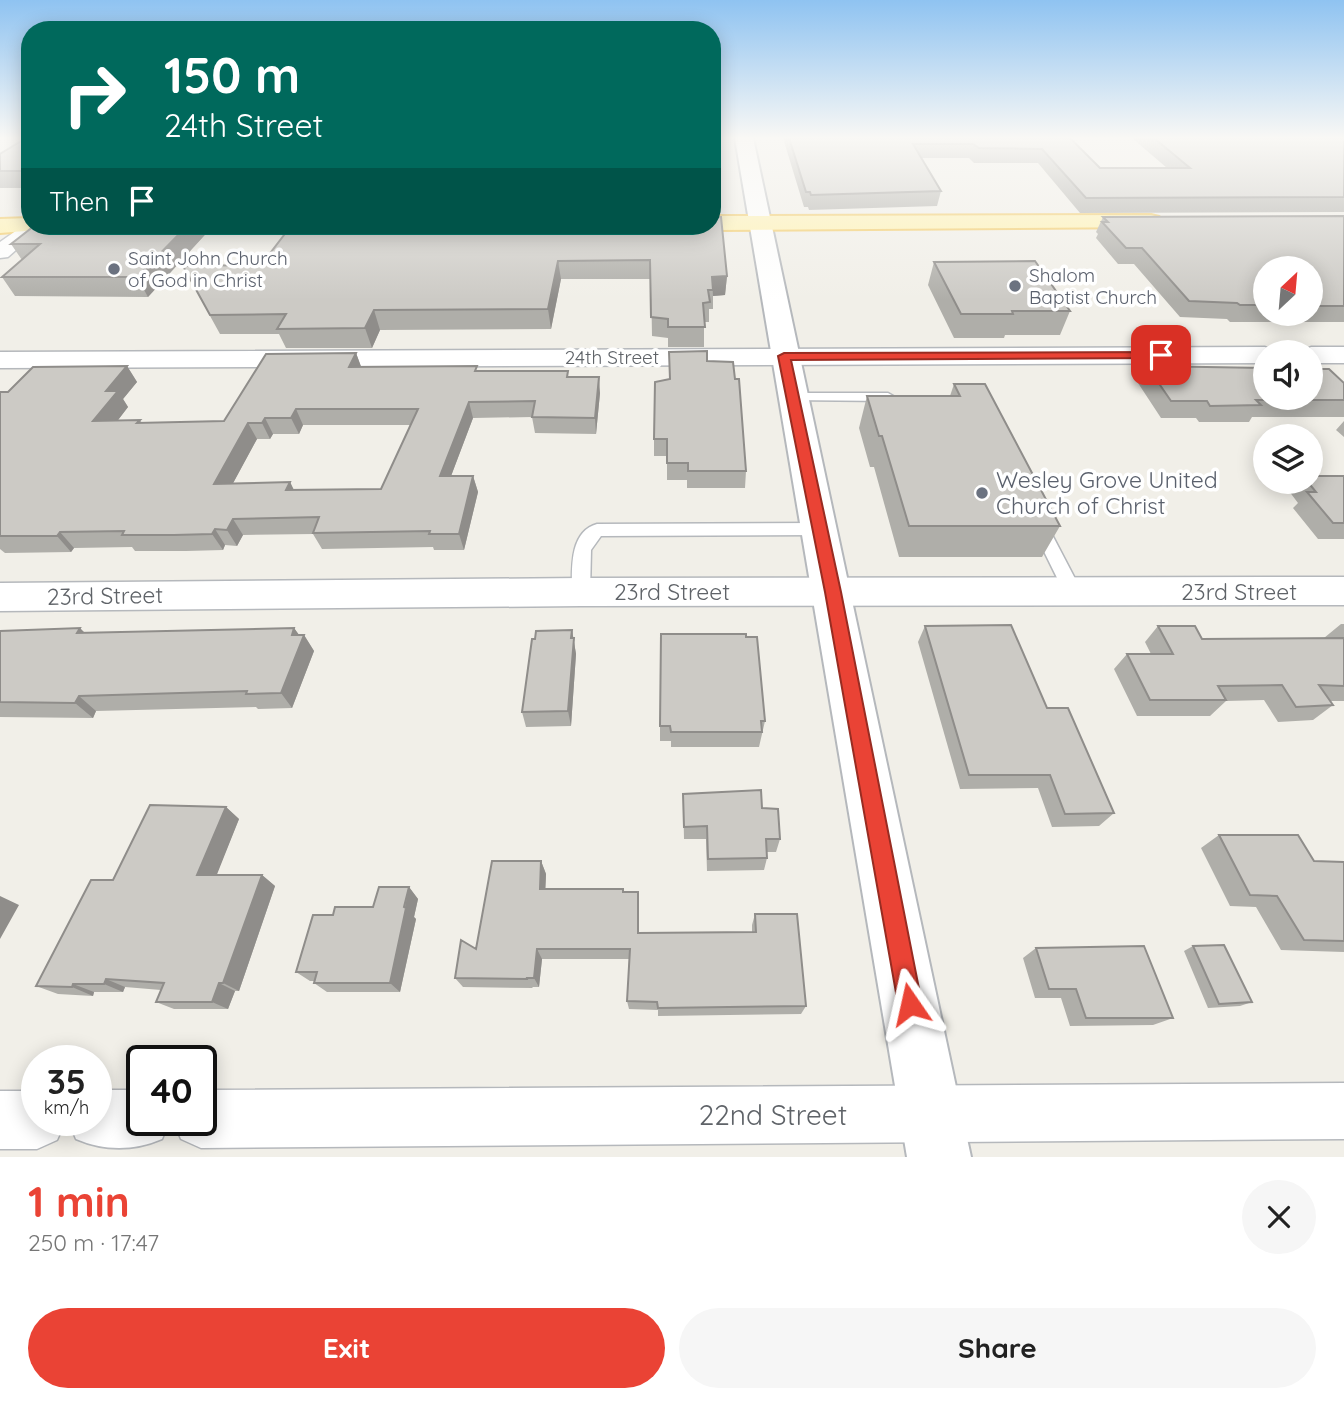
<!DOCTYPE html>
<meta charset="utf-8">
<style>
body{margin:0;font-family:Quicksand,sans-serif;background:#f6f6f6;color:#222;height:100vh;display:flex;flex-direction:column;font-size:26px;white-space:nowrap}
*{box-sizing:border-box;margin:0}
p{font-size:23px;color:#767676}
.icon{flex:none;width:38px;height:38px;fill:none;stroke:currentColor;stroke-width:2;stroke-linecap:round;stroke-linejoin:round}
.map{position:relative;height:1157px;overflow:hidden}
.details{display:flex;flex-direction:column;background:#fff;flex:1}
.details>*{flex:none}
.hud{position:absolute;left:21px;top:21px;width:700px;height:214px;border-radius:28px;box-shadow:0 4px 18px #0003;background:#00695c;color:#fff;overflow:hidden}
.needle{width:46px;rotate:26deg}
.controls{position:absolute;left:1253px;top:256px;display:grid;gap:14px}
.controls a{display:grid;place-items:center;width:70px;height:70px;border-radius:50%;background:#fff;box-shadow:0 4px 18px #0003;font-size:35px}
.speed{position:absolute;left:21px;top:1045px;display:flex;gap:14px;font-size:35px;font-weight:700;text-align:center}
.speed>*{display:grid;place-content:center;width:91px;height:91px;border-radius:50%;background:#fff;box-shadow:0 4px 18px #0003;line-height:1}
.speed small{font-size:18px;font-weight:400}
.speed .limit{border:4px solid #111;border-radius:10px;background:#fff;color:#111}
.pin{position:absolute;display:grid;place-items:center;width:60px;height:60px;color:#fff;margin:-30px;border-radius:14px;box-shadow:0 4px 10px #0006}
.me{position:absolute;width:77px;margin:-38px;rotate:349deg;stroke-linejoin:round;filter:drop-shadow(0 0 5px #0008)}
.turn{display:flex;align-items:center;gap:24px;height:147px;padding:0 28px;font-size:32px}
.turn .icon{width:91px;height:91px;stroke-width:2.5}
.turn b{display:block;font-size:49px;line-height:60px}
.then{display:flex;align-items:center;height:66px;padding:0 28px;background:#0003;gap:14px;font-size:26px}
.round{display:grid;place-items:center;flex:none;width:74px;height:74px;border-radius:37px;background:#f6f6f6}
.summary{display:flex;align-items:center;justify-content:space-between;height:119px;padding:0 28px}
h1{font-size:42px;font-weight:700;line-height:52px;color:#ea4335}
.action{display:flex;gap:14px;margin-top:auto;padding:14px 28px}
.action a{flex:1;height:80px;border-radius:42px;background:#ea4335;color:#fff;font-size:28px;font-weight:700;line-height:80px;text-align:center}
.action a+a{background:#f6f6f6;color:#222}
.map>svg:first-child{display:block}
</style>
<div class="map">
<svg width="1344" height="1157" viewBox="0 0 1344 1157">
<rect width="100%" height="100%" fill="#f1efe8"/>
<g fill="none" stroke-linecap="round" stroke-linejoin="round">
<defs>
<path id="service" d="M793 393H888L895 397 888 401 788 400V394Z
M1039 519 1047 525 1082 592 1079 597H1067L1064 592 1031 525Z
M818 523 826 529 818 535 601 536 591 550 590 592 587 597H575L572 592C572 569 569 532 597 524Z"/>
<path id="minor" d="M30 221V226H43L8 257 0 258V242Z
M1265 347 1276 352H1265V363L0 368V352Z
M1311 347H1344V363H1311V352H1300Z
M1344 577V605L581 606 0 611V583L581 578Z
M1344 1083V1139L201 1148 181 1139 173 1120H201V1090Z
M96 1090H142V1120H170L162 1139C134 1151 104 1151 76 1139L68 1120H96Z
M0 1091H37V1120H66L57 1140 37 1149H0Z"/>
<path id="tertiary" d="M735 138H753L971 1157H907Z"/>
<path id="primary" d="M1151 215 1159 217 1162 222 1159 227 712 230 703 226H712V216Z
M30 218V226H41L38 230 0 233V219Z"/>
</defs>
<!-- service casing -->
<use href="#service" stroke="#b5b8bc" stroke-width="3"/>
<!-- minor casing -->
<use href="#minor" stroke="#b5b8bc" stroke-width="3"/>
<!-- tertiary casing -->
<use href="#tertiary" stroke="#b5b8bc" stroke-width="4"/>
<!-- primary casing -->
<use href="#primary" stroke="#f2c960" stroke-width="4"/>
<!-- service -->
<use href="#service" fill="#fff" fill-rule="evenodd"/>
<!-- minor -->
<use href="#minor" fill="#fff" fill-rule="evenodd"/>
<!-- tertiary -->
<use href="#tertiary" fill="#fff" fill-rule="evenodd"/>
<!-- primary -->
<use href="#primary" fill="#fff2af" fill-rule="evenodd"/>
</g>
<!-- wall -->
<path fill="#afaea9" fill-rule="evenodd" d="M30 138V188H0V154Z
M783 138H1070L1100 168H1167L1132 138H1344V212L1080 213 1038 163H974L969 158H921L941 191 937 206 809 210 808 207H804Z
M1344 216V322H1230L1227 319 1180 317 1134 264H1118L1096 238 1098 234 1096 232 1103 217ZM1265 268H1311V313H1265Z
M213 226 148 297 15 296 2 277 22 260 11 244Z
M712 226 727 276 725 295 713 296V309H709V322H704V347H668V338L652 336 651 279H561L551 329 380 330 372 348H286L279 334H220L193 285 261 265Z
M934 262 1070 311 1060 335H1005L1004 338H954L928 285Z
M669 352 707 361 746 471 745 488H687V480H667V456H654V439L669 380Z
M356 353 361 367 478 371 568 377 600 393 596 434 535 433 532 417 473 418 451 476H473L478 492 464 550H434L433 547 322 549 313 534 243 535 237 546 225 545 223 550 186 551H135L132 547 74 548 71 552 5 553 0 549V392H8L127 366 137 382 123 399 128 407 118 420H140L142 423 224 421ZM303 425H411L381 489 294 490 290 482 233 483 257 439H270L273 434H299Z
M1147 366 1344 383V417H1252L1249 422H1199L1196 418H1161L1138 383Z
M954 384 1060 526 1042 557H899L874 467H870L859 428 867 396H950Z
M1344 421V437L1336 430Z
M1344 476V539H1318L1293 508 1298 503 1289 491 1297 481H1307Z
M1341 624H1344V701H1330L1333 705 1313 720 1278 722 1264 700 1226 701 1210 716H1137L1114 669 1127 654H1151L1145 642 1158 626 1202 639 1324 638Z
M925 626 1047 708 1114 813 1099 826 1052 827 1038 788 960 789 918 642Z
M294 628 299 635H304L314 651 292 708 258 709 256 707 96 711 93 718 0 717V631L86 633Z
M572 630 576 654 571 726 526 727 522 712 535 639Z
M765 721 759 747H671V741H660V726Z
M683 794 762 808 780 839 776 852H767V858L764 870 707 871 706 839H684Z
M226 807 239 819 216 875H262L275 886 239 991H235L228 1009H174L156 1002 161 990 125 987 123 992H94L93 996 58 994 36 986 113 880Z
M1219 835 1314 861 1344 862V952L1281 950 1256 907 1230 906 1201 848Z
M541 861 546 874 545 889 638 892 639 903V933L752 932V925L755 914 806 1006 801 1014 658 1016V1010L629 1009 627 1001 629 959H542L539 987H532L533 988 463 987 455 978Z
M409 887 418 899 414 917 416 919 400 992H327L314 983V981H310L296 972 333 915 373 907Z
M1193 946 1252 1002 1240 1006 1208 1008 1184 951Z
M1036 948 1173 1018 1153 1025 1070 1026 1061 998H1035L1023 958Z"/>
<!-- shaded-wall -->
<path fill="#8f8d8a" d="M187 226H213L148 297 137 277Z
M558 261 561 279 551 329 548 309Z
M727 276 725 295 713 296 712 277Z
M374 310 380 330 372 348 365 328Z
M356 353 362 369 349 367Z
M127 366 137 382 123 399 128 407 105 437 93 421 106 391Z
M599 377 600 393 596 434 595 418Z
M469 402 473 418 445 492 440 476Z
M296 409 303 425 299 434 291 418Z
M265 418 273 434 270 439 262 423Z
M248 423 257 439 224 500 214 484Z
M473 476 478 492 464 550 459 534Z
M290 482 298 499 286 490Z
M233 519 243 535 237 546 227 530Z
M215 529 225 545 223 550 212 534Z
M60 532 74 548 71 552 57 536Z
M80 628 96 644 77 633Z
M294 628 302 639 304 635 314 651 292 708 281 693 292 635Z
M572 630 576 654 571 726 568 711Z
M79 696 96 711 93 718 75 703Z
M226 807 239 819 212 887 197 875Z
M541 861 546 874 545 901 540 889Z
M262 875 275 886 239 991 223 983Z
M409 887 418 899 414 917 416 919 400 992 390 983Z
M638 892 639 903V944L638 933Z
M0 896 19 905 0 939Z
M537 949 542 959 539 987 534 978Z
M106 979 125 987 123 992 104 984Z
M219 983 235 991 228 1009 212 1002Z
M73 984 94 992 93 996 72 987Z"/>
<!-- building -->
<path fill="#cccac5" stroke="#8f8d8a" stroke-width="2" fill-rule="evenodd" d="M26 138H30V171H0V154Z
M789 138H1070L1100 168H1190L1154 138H1344V197L1086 198 1042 149 979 148 973 144H913L941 191 811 195 810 192H806Z
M1344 216V306H1311V268H1265V305H1240L1237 303 1189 301 1142 248H1126L1102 222H1108L1103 217Z
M712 217H721L727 276 712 277 713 290H708L710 302 703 303 705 327H668V319L651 317 650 260 558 261 548 309 374 310 365 328 277 329 286 314 210 315 183 266 261 265 291 226H712Z
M34 226H187L137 277H2L40 244H11Z
M1035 261 1070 311H1012L1013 314H961L934 262Z
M707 351V361L733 362 735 379H739L746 471H688V463H667V439H654L655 382 670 379 669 352Z
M356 353 349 367 477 366 475 371H568L567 377H599L595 418 532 417 535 401 469 402 440 476H473L459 534H429L430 531 313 533 319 517 233 519 227 530 215 529 212 534 174 535H122L124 531 60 532 57 536H0V392H8L33 367 127 366 106 391H118L93 421 140 420 137 423 224 421 266 354ZM296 409H418L381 489 286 490 290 482 214 484 248 423H262L265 418H291Z
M1147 366 1265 368V397H1311V369H1329L1344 383V400H1256L1261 405 1210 406 1207 401H1171Z
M954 384H985L1060 526H909L882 436H879L867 396H960Z
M1311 476H1344V523H1333L1307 492H1316L1307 481H1311Z
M1011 625 1047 708H1068L1114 813 1065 814 1050 775H969L925 626Z
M1158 626H1195L1202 639 1344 638V686L1319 685 1333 705 1296 707 1282 685 1218 686 1226 700H1150L1127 654H1173Z
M80 628 77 633 294 628 292 635H304L281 693 246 694 247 691 79 696 75 703 0 702V631Z
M572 630 571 638H574L568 711 522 712 532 639H535L536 631Z
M661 634H746V637H757L765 721H761L762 732H671L670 726H660Z
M761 790 762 808 778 809 780 839H766L767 858 708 859 707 826 684 827 683 794Z
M150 805 226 807 197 875H262L223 983H219L212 1002H156L164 983 106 979 104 984H73L72 987 36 986 91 880H113Z
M1219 835H1298L1314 861 1344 862V941L1304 940 1277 896 1250 895Z
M492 861H541L540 889H623V892H638V933L756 932 755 914H797L806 1006 658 1008 657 1002 627 1001 630 949H537L534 978H526L528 979 455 978 461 940 476 949Z
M379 887H409L404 907 406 908 390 983H314L317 972H296L313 915H333L335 907H373Z
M1224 945 1252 1002 1219 1004 1193 946Z
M1144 946 1173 1018H1086L1076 989H1049L1036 948Z"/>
<!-- sky -->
<linearGradient id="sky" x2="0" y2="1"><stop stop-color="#8fc3f1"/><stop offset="0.46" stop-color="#f9f8f5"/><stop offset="1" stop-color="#f9f8f5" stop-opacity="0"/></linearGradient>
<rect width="1344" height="300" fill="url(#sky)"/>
<!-- route -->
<path fill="#ea4335" stroke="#982c22" stroke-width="2" d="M1161 352 1167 355 1165 358 791 360 841 592 922 1004 919 1013 910 1016 902 1013 898 1004 825 592 778 356 784 353Z"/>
<!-- markers -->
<g fill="#6b7280" stroke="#fff" stroke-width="2.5">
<circle cx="114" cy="269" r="7"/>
<circle cx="1015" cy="286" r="7"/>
<circle cx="982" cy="493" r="7"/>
</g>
<g text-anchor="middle" stroke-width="7" stroke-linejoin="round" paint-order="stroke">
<!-- far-worship labels -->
<g font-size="19" fill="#5b616d" stroke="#fff" text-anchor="start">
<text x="128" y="265">Saint John Church<tspan x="128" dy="22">of God in Christ</tspan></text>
<text x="1029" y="282">Shalom<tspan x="1029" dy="22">Baptist Church</tspan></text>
</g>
<!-- far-street labels -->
<g font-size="19" fill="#5f6368" stroke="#fff">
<text x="612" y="364">24th Street</text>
</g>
<!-- worship labels -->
<g font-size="23" fill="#5b616d" stroke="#fff" text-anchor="start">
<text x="996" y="488">Wesley Grove United<tspan x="996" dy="26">Church of Christ</tspan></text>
</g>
<!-- street labels -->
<g font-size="23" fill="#5f6368" stroke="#fff">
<text x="672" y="600">23rd Street</text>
<text x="1239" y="600">23rd Street</text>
<text transform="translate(105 596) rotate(-1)" y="8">23rd Street</text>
</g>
<!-- near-street labels -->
<g font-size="28" fill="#5f6368" stroke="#fff">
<text x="773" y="1125">22nd Street</text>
</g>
</g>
</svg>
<div class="controls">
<a><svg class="needle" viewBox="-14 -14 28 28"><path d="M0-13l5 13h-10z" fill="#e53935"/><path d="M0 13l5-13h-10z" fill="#767676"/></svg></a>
<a><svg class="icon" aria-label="sound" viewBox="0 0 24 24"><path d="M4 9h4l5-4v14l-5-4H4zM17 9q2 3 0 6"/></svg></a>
<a><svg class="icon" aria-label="layers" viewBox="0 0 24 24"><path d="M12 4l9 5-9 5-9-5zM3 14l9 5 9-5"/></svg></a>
</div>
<div class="speed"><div>35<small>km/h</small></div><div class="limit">40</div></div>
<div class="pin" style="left:1161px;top:355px;background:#d93025"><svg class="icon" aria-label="arrive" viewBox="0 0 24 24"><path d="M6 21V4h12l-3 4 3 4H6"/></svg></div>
<svg class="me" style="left:910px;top:1004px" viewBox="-20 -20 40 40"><path d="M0-17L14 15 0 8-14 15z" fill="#ea4335" stroke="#fff" stroke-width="4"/></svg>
<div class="hud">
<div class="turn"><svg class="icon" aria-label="right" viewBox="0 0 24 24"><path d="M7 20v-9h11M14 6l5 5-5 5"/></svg><div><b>150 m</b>24th Street</div></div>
<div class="then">Then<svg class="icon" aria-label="arrive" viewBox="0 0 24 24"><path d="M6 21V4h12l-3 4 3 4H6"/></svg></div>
</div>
</div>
<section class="details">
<div class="summary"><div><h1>1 min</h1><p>250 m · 17:47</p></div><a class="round"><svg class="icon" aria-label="close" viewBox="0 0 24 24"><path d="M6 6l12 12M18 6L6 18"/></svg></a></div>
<div class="action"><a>Exit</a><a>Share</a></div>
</section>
